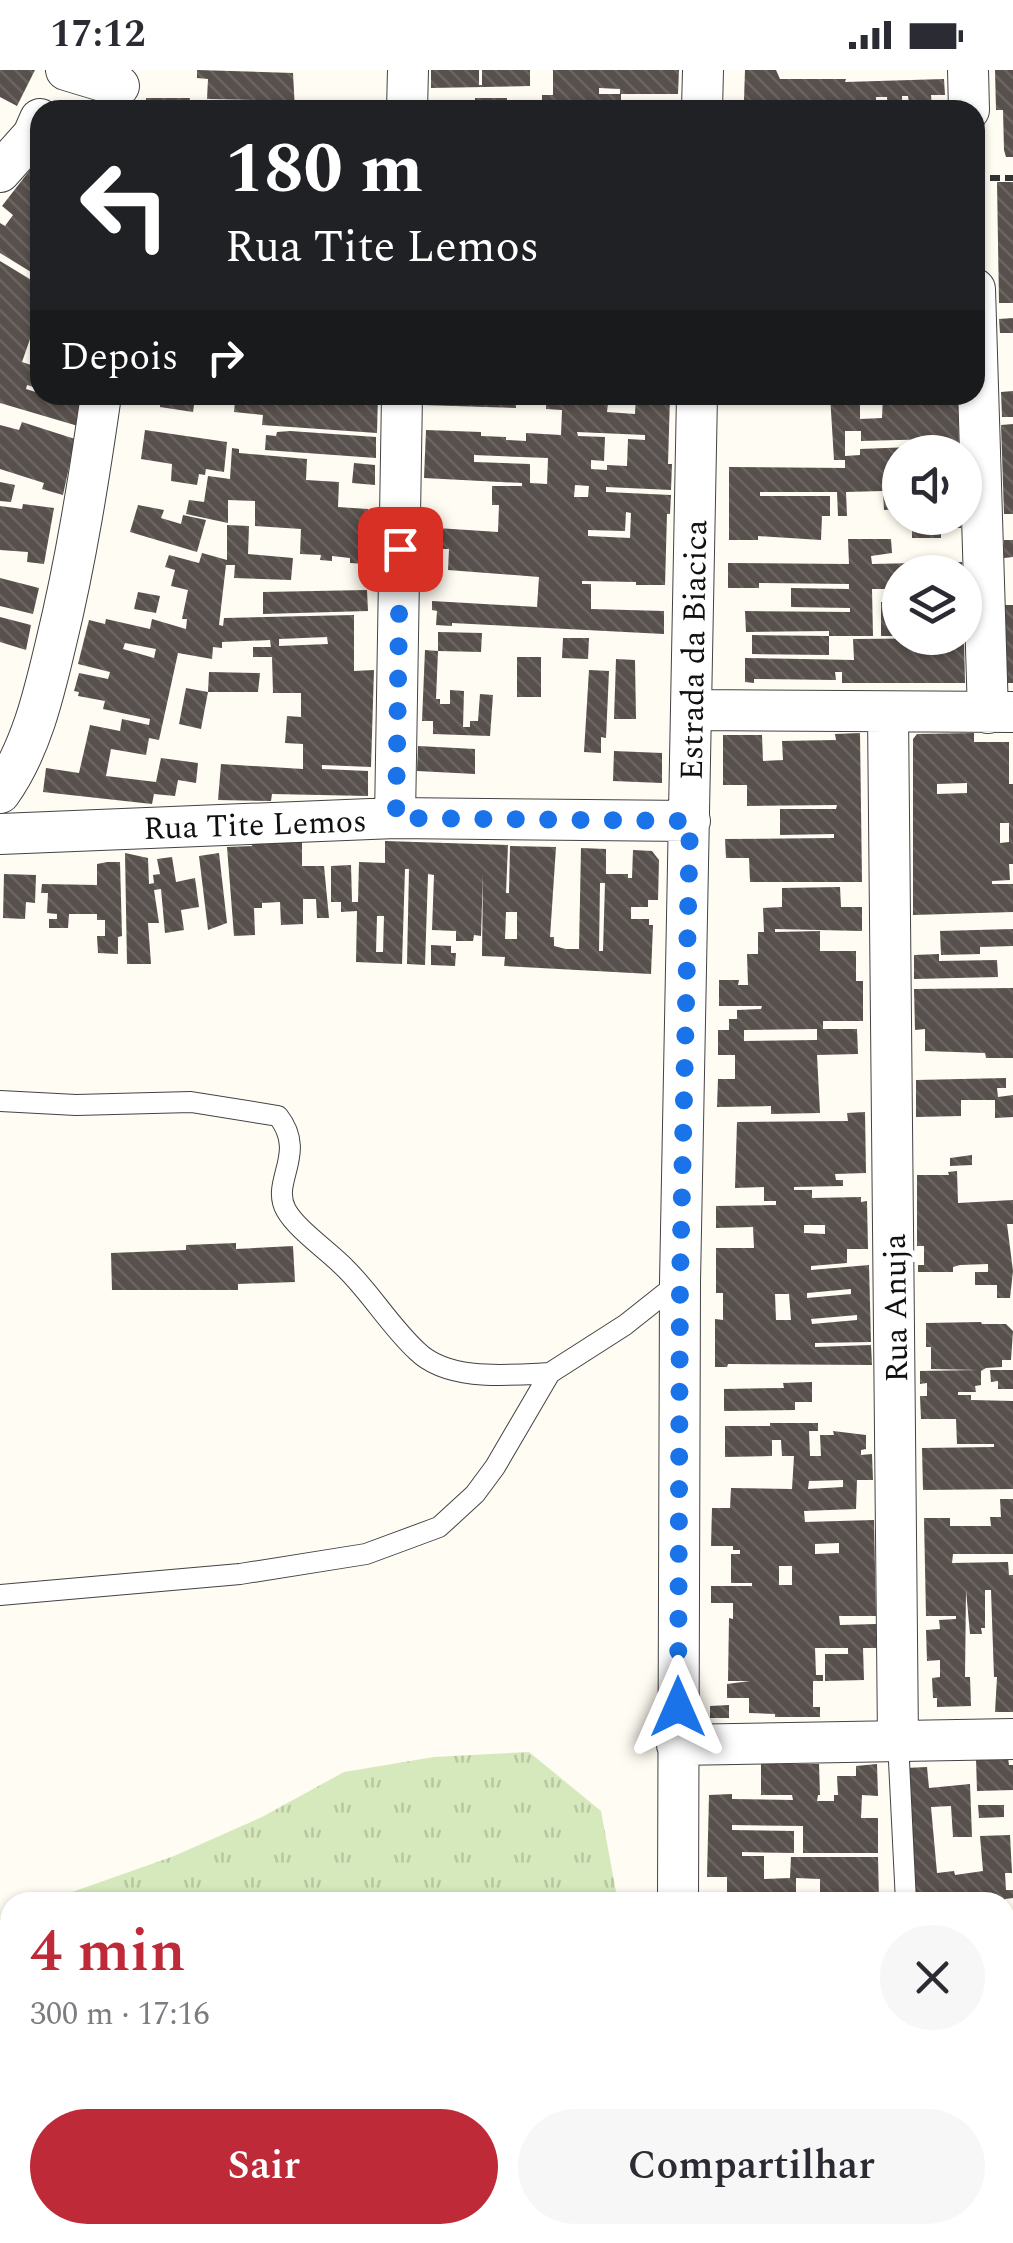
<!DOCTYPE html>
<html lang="pt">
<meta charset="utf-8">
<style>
body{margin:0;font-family:Spectral,serif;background:#f7f7f7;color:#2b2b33;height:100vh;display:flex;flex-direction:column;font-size:38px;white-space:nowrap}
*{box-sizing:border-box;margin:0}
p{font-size:32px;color:#7c7c81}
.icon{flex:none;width:55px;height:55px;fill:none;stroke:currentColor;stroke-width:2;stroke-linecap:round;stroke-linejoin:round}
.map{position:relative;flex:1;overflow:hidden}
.panel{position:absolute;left:0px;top:1822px;width:1015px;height:352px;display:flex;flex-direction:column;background:#fff;border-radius:30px 30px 0 0;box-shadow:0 2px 8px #0004}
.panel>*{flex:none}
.banner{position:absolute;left:30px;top:30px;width:955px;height:305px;border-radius:30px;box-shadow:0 2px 8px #0004;background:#202124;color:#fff;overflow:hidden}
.fabs{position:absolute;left:882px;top:365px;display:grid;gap:20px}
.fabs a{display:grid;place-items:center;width:100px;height:100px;border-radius:50%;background:#fff;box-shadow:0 2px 8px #0004;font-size:50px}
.pin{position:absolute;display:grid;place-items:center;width:85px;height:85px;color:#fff;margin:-42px;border-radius:20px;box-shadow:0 5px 15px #0006}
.me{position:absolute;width:110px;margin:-55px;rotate:0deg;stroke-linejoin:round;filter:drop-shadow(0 0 8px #0008)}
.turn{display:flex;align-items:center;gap:35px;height:210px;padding:0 30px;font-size:45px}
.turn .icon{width:130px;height:130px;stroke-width:2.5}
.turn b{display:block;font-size:70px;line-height:85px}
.then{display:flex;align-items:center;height:95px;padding:0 30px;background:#0003;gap:20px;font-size:38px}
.round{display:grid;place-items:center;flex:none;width:105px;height:105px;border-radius:52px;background:#f7f7f7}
.head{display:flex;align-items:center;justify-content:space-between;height:170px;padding:0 30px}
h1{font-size:60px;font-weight:600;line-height:75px;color:#be2a37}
.action{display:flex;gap:20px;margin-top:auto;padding:20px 30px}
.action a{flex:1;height:115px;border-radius:60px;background:#be2a37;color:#fff;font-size:40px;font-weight:600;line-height:115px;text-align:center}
.action a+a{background:#f7f7f7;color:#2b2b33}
.status{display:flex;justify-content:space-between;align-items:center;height:70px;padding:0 50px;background:#fff;direction:ltr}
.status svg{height:28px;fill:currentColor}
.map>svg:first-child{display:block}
</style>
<div class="status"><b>17:12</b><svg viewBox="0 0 49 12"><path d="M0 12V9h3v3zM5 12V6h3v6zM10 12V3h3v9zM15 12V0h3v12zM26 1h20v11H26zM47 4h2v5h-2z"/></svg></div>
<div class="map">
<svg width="1013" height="2173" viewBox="0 0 1013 2173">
<defs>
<pattern id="farmland-furrows" width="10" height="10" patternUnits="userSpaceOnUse" patternTransform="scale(2.5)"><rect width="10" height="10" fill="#f5f0d3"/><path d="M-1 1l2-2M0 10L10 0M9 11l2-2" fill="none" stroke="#d1cdb4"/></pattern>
<pattern id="grass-tufts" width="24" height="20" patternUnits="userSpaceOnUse" patternTransform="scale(2.5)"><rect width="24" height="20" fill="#d6e9bc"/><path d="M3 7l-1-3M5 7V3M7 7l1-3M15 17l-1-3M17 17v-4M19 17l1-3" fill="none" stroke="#b7c7a1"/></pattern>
<pattern id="building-back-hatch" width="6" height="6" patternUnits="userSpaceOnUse" patternTransform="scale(2.5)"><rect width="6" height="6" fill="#58504c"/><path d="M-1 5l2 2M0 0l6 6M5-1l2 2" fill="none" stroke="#6b6561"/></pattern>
</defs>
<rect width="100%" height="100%" fill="#fffcf3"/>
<!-- farmland -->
<path fill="url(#farmland-furrows)" d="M532 2165H654V2173H533Z"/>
<!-- grass -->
<path fill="url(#grass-tufts)" d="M529 1682 601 1741 618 1832H44L174 1786 262 1747 344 1702 434 1687Z
M10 1846V2165H484L485 2173H0V1848Z"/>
<!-- building -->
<path fill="url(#building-back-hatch)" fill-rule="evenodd" d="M0 0H35L17 36 0 27Z
M197 0 293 3 295 40H146V28H190L189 33 255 34 256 30 207 29 208 9 197 8Z
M431 0H479V15H482V0H530V16L431 18Z
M553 0H679L678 24H620V19L599 18V24H621V40H542V25H553Z
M745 0H776L780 9H846L845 12 944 9 945 25H931L932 40H910L908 26H902V40H888L887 27H876V40H769V30H744Z
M995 0H1013V87H1006L1004 80 1003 40H996Z
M475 28H507V40H452V35L475 36Z
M320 30H355V35L384 30V40H320Z
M40 87V181L33 191 37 194 31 202 0 183V153L5 156 13 145 2 136Z
M997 112H1013V233H999Z
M0 191 33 211 40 199V272L30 269 22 292 40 298V319L27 315 26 319 71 333 73 330 61 325H85L78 356 0 333Z
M1013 248V263H1000L999 249Z
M1013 321V347H1002L1001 322Z
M130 325H204L203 329 195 328 193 342 160 337V334L129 328Z
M250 325H378L377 363 262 355 263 345 234 342 235 331 250 332Z
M424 325H516V338L423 335Z
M546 325H609L607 342 635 344 636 325 670 326 668 394H672L671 420 606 417V422L671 425 670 444H667L665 515H636V512L582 511V514H591V539L664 541V564L452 553V556L436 555 437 541 432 540V531L537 537 539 507 448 500 449 479H436L437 458 498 462 499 435H492V416H522V413L424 408 426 360 481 362V366L506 367V370L526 371V363L561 365 562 340 546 339ZM577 362 645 365V370L628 369 627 396 607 395V400L591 399V390L604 391 605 367 578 366ZM474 385 548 388 547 414 530 413V394L474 392ZM575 415 589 416 588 427H574ZM626 442 631 443 630 468 588 466V460L625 461Z
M830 325H860V349L882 348 883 325H958L959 382H900V418H887V421H900V439L884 440 883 421 846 422 847 446H838L837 422H760V426H830V446H822L821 470 758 466V470H729V397L845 398V390H834ZM845 361H861V371L936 369 938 376 860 379V385L845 386Z
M22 352 75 369 63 425 42 419 44 413 0 399V355L19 360Z
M1013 354V444H1004L1001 355Z
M145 360 227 372 224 402 206 399 205 405 199 404 197 415 171 411 172 394 141 389Z
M290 361 376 367V388L265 380 266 365 276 366 277 362Z
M232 378 239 379V383L307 389 306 410 339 412 338 437 368 439 366 494 350 493V488L332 486V491L320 490 321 485 300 484 301 459 255 456V431L228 430V453L186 444 189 430 204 432 208 406 230 409Z
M354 393 375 395V415L352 413Z
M0 412 15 415 11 432 0 431Z
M23 434 54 438 44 494 27 492 28 482 0 480V436L22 439Z
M138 435 164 440 161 448 181 454 183 445 206 450 197 482 130 462Z
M912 448H930L931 456H941V468H912Z
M936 448H961V458H944V453H936Z
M227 455 249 456 248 484 293 488 291 510 234 508 235 495H226L219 555 223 556 224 548 354 545V601L374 600 371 697 322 695V699L368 701V726L272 724 271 731 218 730 221 694 303 699V674L285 673 287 646 301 647V623H273L272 587H253V577H271L270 570 222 572V578L213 577 212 589 178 583 159 670 149 668 146 685 111 679 106 706 156 712 161 688 198 693 196 713 178 710 175 726 154 724 152 734 43 722 46 698 79 703 90 655 120 661 122 649 149 655 150 649 103 639 105 631 78 626 79 622 74 621 79 603 108 609 110 602 78 594 89 550 105 554 106 549 150 559 152 549 186 559 187 549H182L188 520 171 516 175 500 165 497 169 485 199 493 202 483 227 490ZM327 567 328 574 279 576V569ZM125 573 156 579 154 588 123 579Z
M848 469H891L892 483 871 486 872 494 962 492V502H900V519H872L873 566H829V561L746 562 745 541 850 542V538L791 537V518L849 519V514L759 513V518H728V493L849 494Z
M1004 470H1013V487L1004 488Z
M0 508 39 518 33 544 0 536Z
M367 520 368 541 263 544V522Z
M138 522 160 526 156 543 134 539Z
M881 532H900V566H881Z
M1005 535H1013V613H1007Z
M0 547 31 555 26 580 0 572Z
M438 562 482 563 481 582 438 581Z
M752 565 829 566V585L752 584Z
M563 568H589L588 589 562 588Z
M964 568 965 613H842V602H835L836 610 754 609V613L745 612V588L854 590 853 569Z
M425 580 438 581 436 629H440V634H450V620L464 621 463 657H470V651H478L480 624 493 625 490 666 433 664V651H422Z
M517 587H541V627H517Z
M616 589 635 590 636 649H614Z
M589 600 609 601 606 668 601 667V683L584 682Z
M209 602 260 603 258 622H208L201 659 179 654 186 618 208 622Z
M860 663 862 812H750L749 788H726L725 769 834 768V764L780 765V739H836L837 735 747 736V715H723V665H762L763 691 783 690 782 671 836 670 835 664Z
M974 663V672H1009V714H1013V794H1009L1010 810 992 811V814H1013V842L913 845V669L917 664ZM967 713V723L937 724V714ZM1000 753H1009V772L1000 773Z
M418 676 475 679V704L417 701Z
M614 681 662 683V713L613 711Z
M302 770V796H324L329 848H317L316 829H303V854L281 855 280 832 262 833V838H254L255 865 234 866 227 777 252 776 251 771Z
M385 771 508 775 506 823H509L510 776 556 777 550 867H554V876L566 879H579L581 778 606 779V804H628V808H632L633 780 652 781 659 790 658 830H648V837H631V849H649V855H653L651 904 504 896 505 887 482 886 483 803 481 866 474 865 473 871H456V861L432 860 434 805 428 804 425 895 407 894 409 799H405L402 894 356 892 357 841 341 842V832H331V796L351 795 352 832H358L359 792 385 793ZM600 813H605L603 881H599ZM506 842H517V869H505ZM377 846H384L383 882H376Z
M125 783 148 788 149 814 154 813 153 805 160 804 157 789 172 787 176 812 195 808 199 837 181 840 184 860 165 863 161 819 154 820 159 853H148L151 894H127Z
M219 783 227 853 208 860 199 786Z
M107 792H120L122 866 118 867V884L98 883 97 866H105V850H97V844H69L68 858H49V849H57V844L47 843 48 823H41L42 814 97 815V794Z
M4 804 36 805 35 833 26 832 25 849 3 848Z
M840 817 841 837H862V861L775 859V862L820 861V881H856V911H863V951H823V959H857L858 984 817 985 820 1043 771 1044V1036L717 1037 718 1009H735V985H718V960H729V949H737V940L761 939 762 936H719V910H739L738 915H748L747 884H758V862H764L763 838 782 837V818ZM817 959V970L744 971V960Z
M1013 859V876L980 877V884L941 885 940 861Z
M431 875 451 876V883H456L455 896 431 895Z
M939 884V891L997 890 998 907 914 909V885Z
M1013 918V988H986L985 983 925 981V959L915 960 914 919Z
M1006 1008V1018H997L998 1027 1013 1025V1047L995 1048V1030H961V1046L916 1047V1010Z
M865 1042 866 1103 835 1104 836 1110H843V1116L794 1117V1120H812V1128L861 1127V1132L867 1131 868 1179H847V1193L811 1196V1200L869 1195 871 1272 815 1273V1277L871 1275 872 1295 728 1294 727 1297H715V1249L723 1250V1223H716V1178H754L753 1157 716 1158V1136L776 1135V1131H764V1117L735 1118 737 1052 848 1051 847 1043ZM804 1155H825V1164L804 1163ZM851 1219V1224L807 1228V1223ZM775 1224H789L791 1250H776ZM857 1245V1250L812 1254 811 1249Z
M972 1085V1095L950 1096V1088Z
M957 1101 958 1133 1013 1130V1154H1007L1013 1201 1010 1228H997V1215H975V1202H988V1194L960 1195 953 1197V1202H918V1195H924V1176H917V1105H949L948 1102Z
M236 1173V1179L293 1176 295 1212 238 1214V1220H112L111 1183 186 1180V1175Z
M981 1252 982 1254H1006L1013 1261 1011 1290H1002V1297L986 1298 981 1301V1315L975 1316 976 1322H958V1325H971V1330L1013 1331V1419L923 1420 922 1378 994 1377V1374H957L956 1349H921L920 1326H927V1313L920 1314V1301L978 1300 931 1299V1277H926V1253Z
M990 1300H1013V1319H998V1311L991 1312Z
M812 1312V1332H795V1340L724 1341V1319L784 1318 783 1313Z
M770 1353H818V1361H809L810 1386H821L820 1365H834L833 1361 866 1365V1379L861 1380V1385L872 1384 873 1410H857L856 1439 804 1441 805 1452 874 1450 876 1546H839L840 1555 876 1554V1578H863L864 1610 825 1611V1584H848V1578H815L816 1605H823V1611H813V1637H820V1647H775V1644L749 1643V1628H727V1614L750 1611H728L729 1548 733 1549V1533H711V1516H752V1513H731V1484H740V1480H733V1476H711L712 1438H730L731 1418 792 1419 794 1386H782L781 1370H772V1386L725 1387V1356H770ZM843 1410V1417L808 1419 809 1411ZM839 1473V1483L815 1484V1474ZM779 1496H792V1515H779Z
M1000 1429H1013V1484H953L952 1493 1008 1492 1009 1505H1013V1642H995L997 1607H994L991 1520H985V1558H981L982 1564H970L966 1520 965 1607H970L971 1636 937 1637V1628H933L932 1608 940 1607V1590L927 1591 926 1560 940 1559 939 1550 956 1549V1546H926L924 1448H950V1456H991L990 1447H1001Z
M729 1635V1648H710V1636Z
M1008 1688 1009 1695H1013V1720L977 1721 976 1689Z
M761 1694H819L820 1725H818L817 1731H834V1725H838L837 1706H856V1696L877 1694 878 1726 862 1725 861 1748H878V1783H803V1756L732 1755V1760L794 1761V1783L742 1782V1786H764V1809L790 1808 791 1787H878L879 1832H820V1809L796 1808V1832H727V1807H707L709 1725 732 1724V1729L793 1730 792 1725H761Z
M927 1697 929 1718 970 1714 972 1767H953L951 1736 931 1737 937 1803 954 1801 955 1805 983 1801 980 1766 1010 1765 1012 1803H1005L1006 1820H1013V1828L1005 1829V1832H918L915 1820 905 1698Z
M978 1735H1004V1747L979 1748Z
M1005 1870H1008L1013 1935V1943L1005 1944Z
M1013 1966V2051L1007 2052 1005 1967Z
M1010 2065 1013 2119 1005 2120V2066Z
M710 2165H839L845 2166V2173H710Z
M911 2165H933L934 2173H913Z"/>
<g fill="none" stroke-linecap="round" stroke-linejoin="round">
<defs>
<path id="service" d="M0 1031 76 1035 191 1032 278 1046C308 1084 270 1111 286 1140 297 1160 330 1182 347 1200 372 1225 391 1257 417 1281 448 1312 510 1305 550 1303
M0 1525 240 1504 366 1484 439 1457 475 1424 495 1397 550 1303 625 1255 678 1213
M898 1671 906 1832
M1005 1957 1013 1956"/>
<path id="minor" d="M66 0 119 16
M968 0 969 40
M407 40 408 0
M702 40 703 0
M0 102 33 65 40 49
M975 219 988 643
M692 640 1013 642
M888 643 898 1671
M0 723C31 680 44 624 56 573 76 491 89 408 101 325
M395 748 402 325
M0 764 395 748 690 751
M677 1675 1013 1669
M678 1832 680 1212 697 325
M680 2165V2173"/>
</defs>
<!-- service casing -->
<use href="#service" stroke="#434343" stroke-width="22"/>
<!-- minor casing -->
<use href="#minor" stroke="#434343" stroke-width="42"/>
<!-- path -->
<path stroke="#323232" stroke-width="6" stroke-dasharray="10 5" stroke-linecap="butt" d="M975 108H1013"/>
<!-- service -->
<use href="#service" stroke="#fff" stroke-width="20"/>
<!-- minor -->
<use href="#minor" stroke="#fff" stroke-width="40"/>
</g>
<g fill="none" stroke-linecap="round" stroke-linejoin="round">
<!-- route -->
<path stroke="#1a73e8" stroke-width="18" stroke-dasharray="0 32.4" d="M400 479 396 748 690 751 680 1212 678 1637"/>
</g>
<g text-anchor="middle" stroke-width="10" stroke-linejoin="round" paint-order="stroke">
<!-- street labels -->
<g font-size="32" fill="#101010" stroke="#fff">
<text transform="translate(693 580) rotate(-89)" y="11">Estrada da Biacica</text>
<text transform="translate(255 754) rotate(-2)" y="11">Rua Tite Lemos</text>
<text transform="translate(895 1238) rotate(-91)" y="11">Rua Anuja</text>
</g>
</g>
</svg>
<div class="fabs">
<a><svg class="icon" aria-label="sound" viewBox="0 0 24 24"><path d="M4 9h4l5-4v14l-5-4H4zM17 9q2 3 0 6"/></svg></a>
<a><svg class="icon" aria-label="layers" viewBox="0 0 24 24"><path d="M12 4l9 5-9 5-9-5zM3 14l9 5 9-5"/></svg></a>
</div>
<div class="pin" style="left:400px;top:479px;background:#d93025"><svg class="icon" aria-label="arrive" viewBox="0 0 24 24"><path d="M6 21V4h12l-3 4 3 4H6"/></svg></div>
<svg class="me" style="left:678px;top:1637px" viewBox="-20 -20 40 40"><path d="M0-17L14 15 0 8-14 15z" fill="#1a73e8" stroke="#fff" stroke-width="4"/></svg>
<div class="banner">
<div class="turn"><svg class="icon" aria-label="left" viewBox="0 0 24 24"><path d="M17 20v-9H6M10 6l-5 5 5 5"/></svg><div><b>180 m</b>Rua Tite Lemos</div></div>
<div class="then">Depois<svg class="icon" aria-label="right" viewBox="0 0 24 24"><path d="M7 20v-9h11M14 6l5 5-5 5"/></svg></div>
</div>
<section class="panel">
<div class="head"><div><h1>4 min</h1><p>300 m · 17:16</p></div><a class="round"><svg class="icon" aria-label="close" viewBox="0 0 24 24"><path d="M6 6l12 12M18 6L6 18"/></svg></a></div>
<div class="action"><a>Sair</a><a>Compartilhar</a></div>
</section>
</div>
